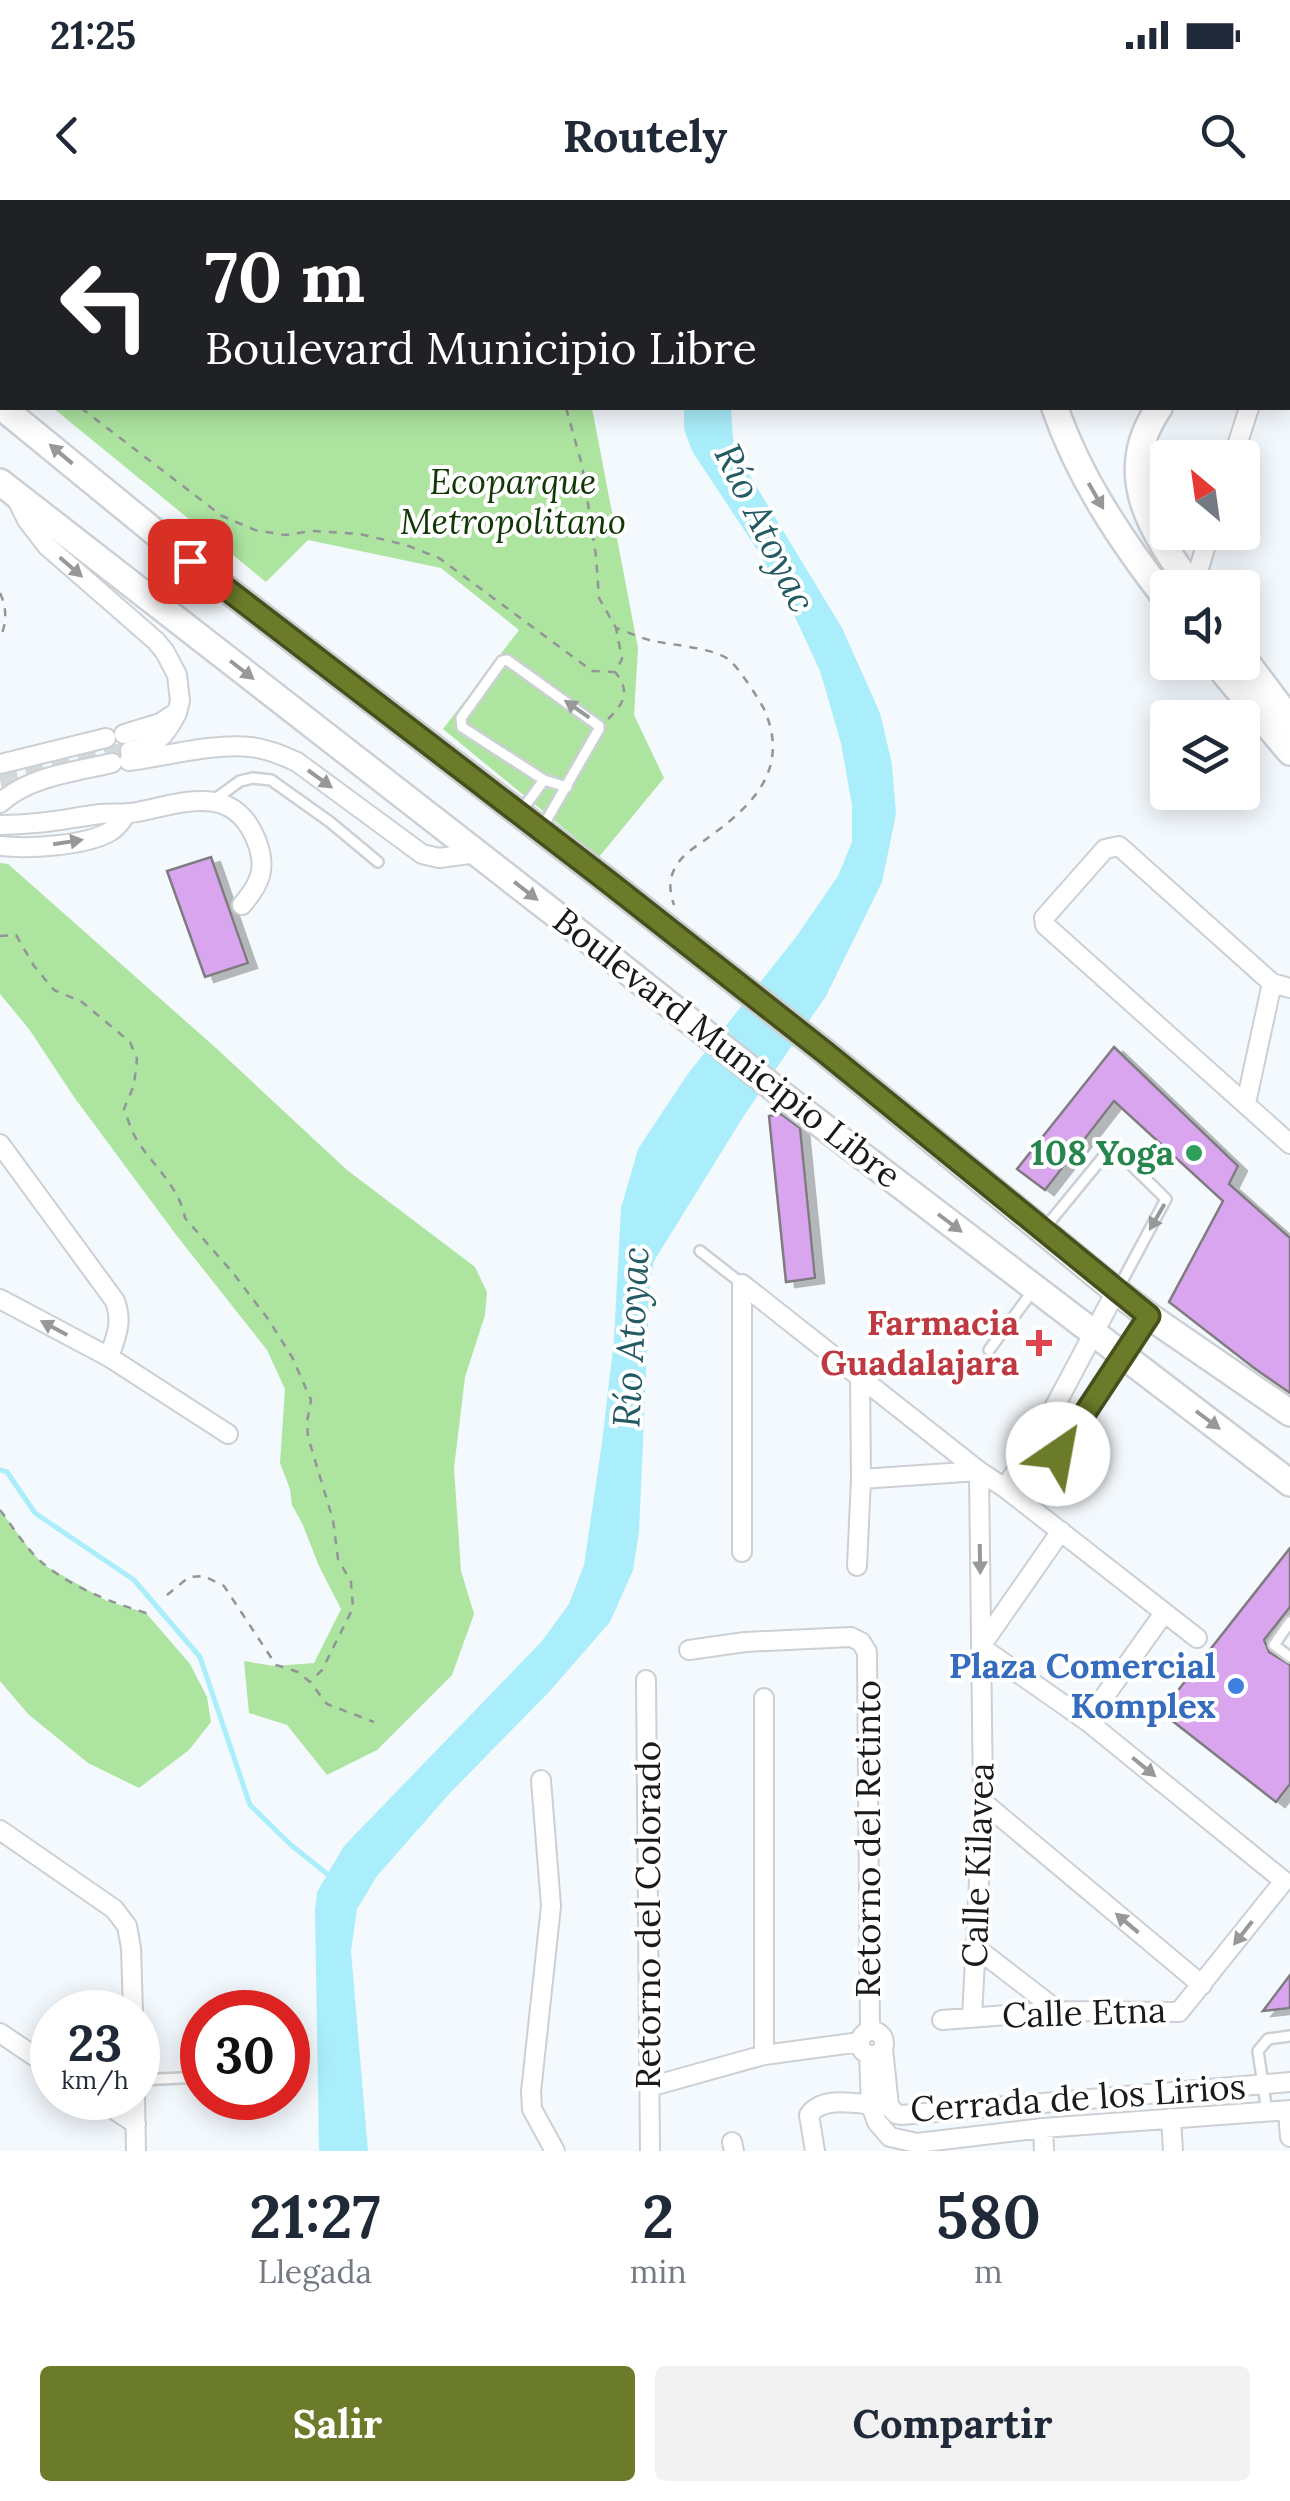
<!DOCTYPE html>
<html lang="es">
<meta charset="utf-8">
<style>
body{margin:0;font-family:Lora,serif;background:#f2f2f3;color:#1f2937;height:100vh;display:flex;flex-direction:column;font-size:38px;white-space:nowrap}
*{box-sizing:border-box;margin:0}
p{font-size:32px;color:#747a83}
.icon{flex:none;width:55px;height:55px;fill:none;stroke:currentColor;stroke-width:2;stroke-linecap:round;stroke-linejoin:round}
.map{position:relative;height:1951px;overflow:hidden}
.details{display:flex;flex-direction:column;background:#fff;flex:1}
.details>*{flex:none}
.guide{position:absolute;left:0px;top:0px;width:1290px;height:210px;box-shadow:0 5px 25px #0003;background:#202124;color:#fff;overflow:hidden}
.needle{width:65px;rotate:331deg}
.buttons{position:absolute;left:1150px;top:240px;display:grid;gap:20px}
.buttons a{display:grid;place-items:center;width:110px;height:110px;border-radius:10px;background:#fff;box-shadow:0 5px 25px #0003;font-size:50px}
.speed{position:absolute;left:30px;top:1790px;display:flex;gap:20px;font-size:50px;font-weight:700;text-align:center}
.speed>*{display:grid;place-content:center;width:130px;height:130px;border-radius:50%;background:#fff;box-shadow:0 5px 25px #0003;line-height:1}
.speed small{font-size:25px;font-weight:400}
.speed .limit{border:15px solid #d22;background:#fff;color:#111}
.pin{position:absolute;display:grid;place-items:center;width:85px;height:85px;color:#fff;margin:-42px;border-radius:20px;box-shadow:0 5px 15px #0006}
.me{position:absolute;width:110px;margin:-55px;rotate:33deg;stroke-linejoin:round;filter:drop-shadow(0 0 8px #0008)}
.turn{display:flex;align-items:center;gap:35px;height:210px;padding:0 40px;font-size:45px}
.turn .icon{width:130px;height:130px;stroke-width:2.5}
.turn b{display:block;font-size:70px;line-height:85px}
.eta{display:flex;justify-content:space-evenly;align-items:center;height:170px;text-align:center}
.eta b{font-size:60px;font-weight:700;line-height:70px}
.button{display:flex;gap:20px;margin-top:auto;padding:20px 40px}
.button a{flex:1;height:115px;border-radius:10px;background:#6b7b29;color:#fff;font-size:40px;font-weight:700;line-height:115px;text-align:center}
.button a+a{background:#f2f2f3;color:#1f2937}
.status{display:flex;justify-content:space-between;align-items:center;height:70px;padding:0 50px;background:#fff;direction:ltr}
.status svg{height:28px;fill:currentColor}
header{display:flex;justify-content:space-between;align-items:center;height:130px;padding:0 40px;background:#fff;font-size:45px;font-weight:700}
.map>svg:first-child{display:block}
</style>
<div class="status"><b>21:25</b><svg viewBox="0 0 49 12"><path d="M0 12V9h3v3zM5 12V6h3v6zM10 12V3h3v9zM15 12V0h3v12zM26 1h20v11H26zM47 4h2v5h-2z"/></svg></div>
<header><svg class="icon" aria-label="back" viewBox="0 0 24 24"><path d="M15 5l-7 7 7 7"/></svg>Routely<svg class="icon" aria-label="search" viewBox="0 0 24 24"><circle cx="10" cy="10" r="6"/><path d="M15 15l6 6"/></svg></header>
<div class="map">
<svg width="1290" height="1951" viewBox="0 0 1290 1951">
<defs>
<filter id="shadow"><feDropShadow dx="9" dy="5" stdDeviation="0" flood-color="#0004"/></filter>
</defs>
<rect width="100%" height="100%" fill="#f4f9fd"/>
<!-- green -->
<path fill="#ade4a0" d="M0 0H663L662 2H2V166L0 164Z
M53 208H592L638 448 634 515 664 578 599 657 443 529 519 430 441 368 308 340 266 382Z
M0 663 8 664 216 848 347 970 475 1067 487 1092 485 1115 465 1177 454 1268 461 1371 474 1414 452 1475 377 1550 327 1575 287 1525 249 1513 244 1461 274 1466 314 1463 341 1409 319 1366 302 1323 292 1305 290 1289 280 1263 285 1189 267 1150 177 1036 74 897 29 829 0 794Z
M0 1310 30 1350 44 1365 107 1401 146 1413 190 1464 207 1497 211 1522 189 1550 139 1588 88 1563 28 1514 0 1481Z"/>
<!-- water -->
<path fill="#aaeefb" d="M684 208H731L733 238 744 266 842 428 880 513 892 564 896 614 882 682 826 796 745 914 654 1061 650 1082 639 1332 633 1370 610 1422 549 1492 450 1593 377 1676 357 1709 351 1751 368 1951H319L315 1711 317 1692 344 1646 542 1441 569 1404 584 1365 602 1243 614 1139 621 1008 638 949 687 875 796 737 838 676 852 642V605L841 543 820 471 795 417 756 348 692 251 684 229Z"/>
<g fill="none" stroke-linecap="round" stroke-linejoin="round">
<!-- stream -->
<path stroke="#aaeefb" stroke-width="5" d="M0 1270 7 1272 35 1313 134 1380 200 1457 250 1605 291 1645 331 1677"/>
</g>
<!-- building -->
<path fill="#daa5ef" stroke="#7f7c80" stroke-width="2.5" filter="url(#shadow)" d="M211 657 248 763 205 777 167 671Z
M1114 847 1238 966 1229 984 1290 1038V1193L1254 1168 1169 1102 1223 1001 1114 901 1045 990 1017 969Z
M781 914 800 928 815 1078 786 1082 769 916Z
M1290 1348V1407L1264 1440 1269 1452 1290 1465V1584L1276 1602 1161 1512Z
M1290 1775V1808L1263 1811Z"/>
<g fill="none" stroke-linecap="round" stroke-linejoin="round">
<!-- street-tunnel -->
<path stroke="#d3d8db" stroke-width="18" stroke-dasharray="18 9" stroke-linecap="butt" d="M0 580 127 551"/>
<defs>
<path id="lane" d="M214 600 240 581 253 578 271 580 330 622 378 662
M522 610 544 580
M542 628 599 529V526L507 460 502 461 461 518 462 527 544 580 567 587
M1044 1029 1108 951 1116 950 1166 999 1119 1087
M700 1051 741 1083
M989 1150 1032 1092
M1290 1422 1274 1445 1290 1457
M138 1880 202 1877
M1267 1912 1258 1851 1268 1839 1290 1836"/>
<path id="street" d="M1233 258 1249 208
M15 296 27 320 47 346 156 441 165 452 177 475 180 501 177 512 160 523 124 534
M1193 388 1210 332
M130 551C158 544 164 538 177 513
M129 561C167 556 213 543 251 547 267 549 282 555 297 562L422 654 439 658 477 653
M0 564 106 538
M0 603C30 576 74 572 112 563
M0 625C38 625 63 619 100 614 110 613 120 614 131 613 179 605 233 579 257 642 267 669 260 684 242 705
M0 646C28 649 87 646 111 631 118 627 122 620 127 613
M1290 788 1272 783 1119 646 1105 649 1044 718 1045 725 1290 944
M1246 903 1272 783
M0 944 115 1101C123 1122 116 1137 109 1157
M742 1084 979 1271 1005 1288 1197 1438
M742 1084V1352
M0 1099 109 1157 228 1234
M861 1279 979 1271 983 1602 972 1818
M1005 1288 1038 1238 1116 1091
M1026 1304 1149 1116
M857 1366 861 1279 860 1177
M981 1446 1061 1331
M689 1450 745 1442 851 1437 861 1442 867 1452 870 1831
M646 1480 650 1951
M764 1498V1855
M1087 1521 1164 1413
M541 1580 551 1706 531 1892 532 1909 555 1951
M983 1602 1202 1785
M0 1630 114 1709 127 1726 131 1748 133 1812
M975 1747 1058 1811
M942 1820 1058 1811 1179 1812 1284 1681 1087 1521 981 1447
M860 1843a12 12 0 1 1 24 0a12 12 0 1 1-24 0Z
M0 1833 52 1868
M883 1849 889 1906
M869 1855 871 1906 877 1922 890 1937 917 1943 1043 1928 1290 1910
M649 1887 764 1855 860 1842
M97 1898 136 1924
M135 1898 136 1951
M1288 1911 1290 1937
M1171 1918 1173 1951
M1043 1928 1044 1951
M732 1942 734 1951
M815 1951 809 1915C824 1893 864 1906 889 1906L896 1914 901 1915 1290 1882"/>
<path id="secondary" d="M1288 153H1290
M3 208 190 361 606 680 826 853 1116 1091 1149 1116 1290 1213
M1055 208C1079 278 1122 342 1168 401
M1159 208C1113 274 1152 332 1193 388
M0 282 568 724 789 900 1290 1283
M1242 456 1290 520
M1215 462 1290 552"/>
</defs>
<!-- lane casing -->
<use href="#lane" stroke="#ccd0d4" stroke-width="14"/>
<!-- street casing -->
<use href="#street" stroke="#ccd0d4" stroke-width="22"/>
<!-- secondary casing -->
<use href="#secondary" stroke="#ccd0d4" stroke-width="30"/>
<!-- path -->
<path stroke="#929598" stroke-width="2.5" stroke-dasharray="8 8" stroke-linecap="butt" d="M556 0V2
M785 0 790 2
M673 2 674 0
M992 2 1011 0
M0 147 2 149
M81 208 222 316 255 330 285 335 312 331 360 334 406 345 439 358 592 471 615 472 622 459 616 428
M566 208 582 265 596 356 599 398 616 428C628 432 640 438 653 441 672 445 713 448 728 459 737 465 759 499 764 509 790 567 755 604 709 637 697 646 682 654 675 668 668 680 670 693 674 705
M0 393C7 408 7 423 0 438
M608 519C624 504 631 491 615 472
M0 736 16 735 34 766 54 790 82 802 130 842 137 859 134 885 124 909C128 919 131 931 137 940 153 966 179 986 185 1018L233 1073 268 1119 292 1157 311 1200 307 1222 308 1237 333 1320 338 1359 351 1382 353 1408 322 1470 310 1482
M0 1310C14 1328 27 1351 45 1365 75 1389 111 1402 146 1413L150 1409
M167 1395 189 1377 204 1376 224 1386 276 1465 298 1472 310 1482 327 1504 374 1522"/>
<!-- lane -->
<use href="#lane" stroke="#fff" stroke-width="9"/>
<!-- street -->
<use href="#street" stroke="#fff" stroke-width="18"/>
<!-- secondary -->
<use href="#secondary" stroke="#fff" stroke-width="25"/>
</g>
<!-- one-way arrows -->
<defs><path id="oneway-solid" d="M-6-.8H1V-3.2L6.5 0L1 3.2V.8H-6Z" transform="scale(2.5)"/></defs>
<g fill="#979898">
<use href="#oneway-solid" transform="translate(61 254) rotate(-140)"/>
<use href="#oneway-solid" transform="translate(1096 296) rotate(60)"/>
<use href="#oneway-solid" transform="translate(71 367) rotate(41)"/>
<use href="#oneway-solid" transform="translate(242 470) rotate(38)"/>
<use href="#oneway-solid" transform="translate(577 509) rotate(-145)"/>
<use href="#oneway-solid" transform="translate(320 579) rotate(36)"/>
<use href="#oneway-solid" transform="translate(68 642) rotate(-9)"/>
<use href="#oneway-solid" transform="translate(526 691) rotate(38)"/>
<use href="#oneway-solid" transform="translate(1157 1017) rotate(120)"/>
<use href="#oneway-solid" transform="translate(950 1023) rotate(37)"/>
<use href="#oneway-solid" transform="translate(54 1128) rotate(-152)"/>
<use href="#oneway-solid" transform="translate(1208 1220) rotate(37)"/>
<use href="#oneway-solid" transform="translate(980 1359) rotate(89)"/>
<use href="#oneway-solid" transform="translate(1144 1567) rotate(39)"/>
<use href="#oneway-solid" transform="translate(1127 1723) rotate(-140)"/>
<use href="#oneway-solid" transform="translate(1243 1733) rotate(128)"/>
</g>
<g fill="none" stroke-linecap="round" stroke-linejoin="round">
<defs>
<path id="route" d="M190 361 606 680 826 853 1149 1116 1058 1254"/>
</defs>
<!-- route casing -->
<use href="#route" stroke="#46501b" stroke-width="25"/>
<!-- route -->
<use href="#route" stroke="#6b7b29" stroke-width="18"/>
</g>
<!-- markers -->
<circle fill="#2e9e5b" stroke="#fff" stroke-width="4" cx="1194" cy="953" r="10"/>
<path fill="#e0444e" stroke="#fff" stroke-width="4" d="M1034 1128h10v10h10v10h-10v10h-10v-10h-10v-10h10z"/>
<circle fill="#3f7fe0" stroke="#fff" stroke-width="4" cx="1236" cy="1486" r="10"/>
<g text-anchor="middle" stroke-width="8" stroke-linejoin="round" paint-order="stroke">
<!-- park labels -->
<g font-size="35" font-style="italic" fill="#103705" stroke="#fff">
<text x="513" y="294">Ecoparque<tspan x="513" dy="40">Metropolitano</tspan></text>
</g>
<!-- street labels -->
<g font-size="35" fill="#181a1b" stroke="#fff">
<text transform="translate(727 848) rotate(38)" y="12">Boulevard Municipio Libre</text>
<text transform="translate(868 1639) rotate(-90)" y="12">Retorno del Retinto</text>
<text transform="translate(978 1665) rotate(-88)" y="12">Calle Kilavea</text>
<text transform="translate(648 1715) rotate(-90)" y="12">Retorno del Colorado</text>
<text transform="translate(1084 1813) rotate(-2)" y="12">Calle Etna</text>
<text transform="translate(1078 1898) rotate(-4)" y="12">Cerrada de los Lirios</text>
</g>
<!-- leisure labels -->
<g font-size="35" font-weight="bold" fill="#27864d" stroke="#fff" text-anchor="end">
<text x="1174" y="965">108 Yoga</text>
</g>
<!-- health labels -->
<g font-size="35" font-weight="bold" fill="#be3a42" stroke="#fff" text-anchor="end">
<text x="1019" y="1135">Farmacia<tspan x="1019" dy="40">Guadalajara</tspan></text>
</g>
<!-- shop labels -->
<g font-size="35" font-weight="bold" fill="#366cbe" stroke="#fff" text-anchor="end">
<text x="1216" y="1478">Plaza Comercial<tspan x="1216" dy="40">Komplex</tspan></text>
</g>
<!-- water labels -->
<g font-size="38" font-style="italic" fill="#245a64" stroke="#fff">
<text transform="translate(765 328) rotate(64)" y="13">Río Atoyac</text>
<text transform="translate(631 1137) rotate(-87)" y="13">Río Atoyac</text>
</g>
</g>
</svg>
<div class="buttons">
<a><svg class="needle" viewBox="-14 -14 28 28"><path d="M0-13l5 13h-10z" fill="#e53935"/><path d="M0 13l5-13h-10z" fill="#747a83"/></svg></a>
<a><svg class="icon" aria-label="sound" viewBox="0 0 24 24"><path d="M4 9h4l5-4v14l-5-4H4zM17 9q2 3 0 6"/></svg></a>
<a><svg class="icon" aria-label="layers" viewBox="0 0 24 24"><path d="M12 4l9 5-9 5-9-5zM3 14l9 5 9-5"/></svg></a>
</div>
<div class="speed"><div>23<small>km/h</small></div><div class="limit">30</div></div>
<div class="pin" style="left:190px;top:361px;background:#d93025"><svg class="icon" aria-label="arrive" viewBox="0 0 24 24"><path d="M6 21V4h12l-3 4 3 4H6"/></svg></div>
<svg class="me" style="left:1058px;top:1254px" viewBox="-20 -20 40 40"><circle r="19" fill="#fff"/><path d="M0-13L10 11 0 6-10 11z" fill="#6b7b29"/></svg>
<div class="guide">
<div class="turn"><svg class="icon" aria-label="left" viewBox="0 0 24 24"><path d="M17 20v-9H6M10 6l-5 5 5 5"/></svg><div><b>70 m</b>Boulevard Municipio Libre</div></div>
</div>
</div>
<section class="details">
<div class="eta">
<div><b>21:27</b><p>Llegada</p></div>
<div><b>2</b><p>min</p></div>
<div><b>580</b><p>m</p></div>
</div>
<div class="button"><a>Salir</a><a>Compartir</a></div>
</section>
